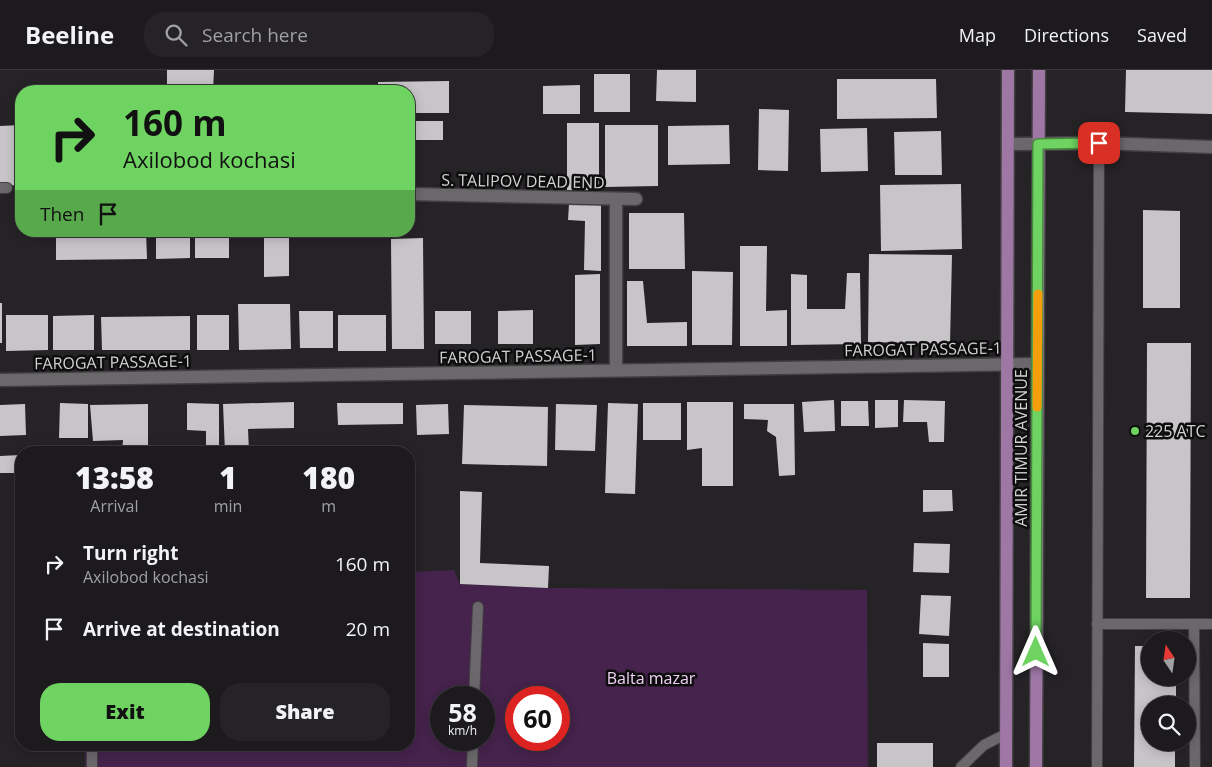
<!DOCTYPE html>
<meta charset="utf-8">
<style>
body{margin:0;font-family:"Open Sans",sans-serif;background:#252325;color:#f1f3f6;height:100vh;display:flex;flex-direction:column;font-size:19px;white-space:nowrap}
*{box-sizing:border-box;margin:0}
p{font-size:16px;color:#a0a1a3}
.icon{flex:none;width:28px;height:28px;fill:none;stroke:currentColor;stroke-width:2;stroke-linecap:round;stroke-linejoin:round}
.map{position:relative;flex:1;overflow:hidden}
.side{position:absolute;left:15px;top:376px;width:400px;height:305px;display:flex;flex-direction:column;background:#1c1a1c;border-radius:20px;box-shadow:0 2px 12px #0003,0 0 0 1px #3a383b}
.side>*{flex:none}
.guide{position:absolute;left:15px;top:15px;width:400px;height:152px;border-radius:20px;box-shadow:0 2px 12px #0003,0 0 0 1px #3a383b;background:#6ed360;color:#111;overflow:hidden}
.needle{width:32px;rotate:347deg}
.controls{position:absolute;left:1141px;top:561px;display:grid;gap:10px}
.controls a{display:grid;place-items:center;width:55px;height:55px;border-radius:50%;background:#1c1a1c;box-shadow:0 2px 12px #0003,0 0 0 1px #3a383b;font-size:25px}
.speed{position:absolute;left:430px;top:616px;display:flex;gap:10px;font-size:25px;font-weight:700;text-align:center}
.speed>*{display:grid;place-content:center;width:65px;height:65px;border-radius:50%;background:#1c1a1c;box-shadow:0 2px 12px #0003,0 0 0 1px #3a383b;line-height:1}
.speed small{font-size:12px;font-weight:400}
.speed .limit{border:8px solid #d22;background:#fff;color:#111}
.pin{position:absolute;display:grid;place-items:center;width:42px;height:42px;color:#fff;margin:-21px;border-radius:10px;box-shadow:0 2px 8px #0006}
.me{position:absolute;width:55px;margin:-28px;rotate:0deg;stroke-linejoin:round;filter:drop-shadow(0 0 4px #0008)}
.turn{display:flex;align-items:center;gap:18px;height:105px;padding:0 25px;font-size:22px}
.turn .icon{width:65px;height:65px;stroke-width:2.5}
.turn b{display:block;font-size:35px;line-height:42px}
.then{display:flex;align-items:center;height:48px;padding:0 25px;background:#0003;gap:10px;font-size:19px}
.eta{display:flex;justify-content:space-evenly;align-items:center;height:85px;text-align:center}
.eta b{font-size:30px;font-weight:800;line-height:35px}
.button{display:flex;gap:10px;margin-top:auto;padding:10px 25px}
.button a{flex:1;height:58px;border-radius:20px;background:#6ed360;color:#111;font-size:20px;font-weight:800;line-height:58px;text-align:center}
.button a+a{background:#252325;color:#f1f3f6}
ul{padding:0;list-style:none}
li{display:flex;align-items:center;gap:15px;height:65px;padding:0 25px}
li div{flex:1}
li b{display:block;font-size:19px}
li em{font-style:normal}
header{display:flex;align-items:center;gap:30px;box-sizing:border-box;height:70px;padding:0 25px;background:#1c1a1c;border-bottom:1px solid #3a383b}
header strong{font-size:24px}
nav{display:flex;gap:28px;margin-inline-start:auto;font-size:18px}
.search{width:350px;height:45px;background:#252325;display:flex;align-items:center;gap:12px;box-sizing:border-box;padding:0 18px;border-radius:20px;color:#a0a1a3;font-size:19px}
.map>svg:first-child{display:block}
</style>
<header>
<strong>Beeline</strong>
<div class="search"><svg class="icon" aria-label="search" viewBox="0 0 24 24"><circle cx="10" cy="10" r="6"/><path d="M15 15l6 6"/></svg>Search here</div>
<nav><a>Map</a><a>Directions</a><a>Saved</a></nav>
</header>
<div class="map">
<svg width="1212" height="697" viewBox="0 0 1212 697">
<rect width="100%" height="100%" fill="#252326"/>
<!-- green -->
<path fill="#45234c" fill-rule="evenodd" d="M454 500 460 514 548 518 867 520 868 697H85V675H409V502ZM441 628H484V670H441ZM516 628H559V670H516Z"/>
<!-- building -->
<path fill="#c8c5c9" d="M167 0H214L213 21H167Z
M657 0H696V32L656 31Z
M1126 0H1212V44L1125 42Z
M594 4H630V42H594Z
M837 9H936L937 48 837 49Z
M449 11V43H409V21H378V12Z
M580 15V44H543V16Z
M759 39 789 40 788 101 758 100Z
M409 51H443V70H409Z
M567 53H599V120H567Z
M21 55V115L0 116V56Z
M605 55H658V116L605 117Z
M729 55 730 94 668 95V56Z
M867 58 868 101 821 102 820 59Z
M941 61 942 105H895L894 62Z
M961 114 962 179 881 181 880 115Z
M569 134H601V201L584 200 585 151 568 150Z
M1143 140 1180 141V238H1143Z
M629 143H684L685 199H629Z
M56 161H146L147 189 56 190Z
M156 161H190V188L156 189Z
M195 161H229V188H195Z
M264 161H289V206L264 207Z
M297 161H327V164H297Z
M336 161H389V165H336Z
M423 168 424 279H392L391 169Z
M740 176H767L766 241 787 240V276H740Z
M869 184 952 185 950 274 868 272Z
M692 201 733 202 732 275H692Z
M847 203H860L861 274 791 275V204L807 205V239H845Z
M600 204V274L575 275V205Z
M627 211H643L647 253 687 252V276H627Z
M0 233H2V273H0Z
M238 234H290L291 279 239 280Z
M533 240V274H498V241Z
M299 241H333V278H300Z
M435 241H471V274H435Z
M6 245H48V280L6 281Z
M94 245V280H53V246Z
M197 245H229V280H197Z
M338 245H386V281H338Z
M190 246V280H102L101 247Z
M1147 273H1191L1190 528H1146Z
M834 330 835 361 804 362 802 332Z
M875 330H898V357L875 358Z
M904 330 945 331 944 372H929L927 352H903Z
M841 331H868L869 356H841Z
M294 332V358L248 359 249 382H225L223 334Z
M687 332H733V416H702V378L687 380Z
M60 333 88 334V368H59Z
M187 333 219 334V382H206V361L187 360Z
M337 333H403V354L338 355Z
M608 333 638 334 635 424 605 423Z
M643 333H681V370H643Z
M25 334 26 365 0 366V335Z
M148 334V382H122L123 370 93 371 90 335Z
M448 334 449 364 417 365 416 335Z
M556 334 597 335 595 381 555 380Z
M744 334H794L795 405 779 406 776 367 767 361 768 350 744 349Z
M464 335 548 337 547 396 462 394Z
M21 385V403H0V386Z
M923 420H952L953 441 923 442Z
M460 421 482 422 480 493 549 496 548 518 460 514Z
M914 473 950 474 949 503 913 502Z
M921 525 951 526 949 566 919 564Z
M923 573 949 574V607H923Z
M1135 576H1150V608H1176V635H1150V672H1175V697H1134Z
M877 673H933V697H877Z"/>
<g fill="none" stroke-linecap="round" stroke-linejoin="round">
<defs>
<path id="lane" d="M0 118H7
M1097 554H1212
M1194 554 1195 697
M474 628 478 537
M92 675V697
M472 697 473 670
M961 697 984 675 1006 664
M1097 697 1099 73"/>
<path id="street" d="M1008 74 1099 73 1212 77
M409 124 636 129
M616 300V129
M0 310 1037 294"/>
<path id="primary" d="M1006 697 1008 0
M1036 697 1039 0"/>
</defs>
<!-- lane casing -->
<use href="#lane" stroke="#423f42" stroke-width="12"/>
<!-- street casing -->
<use href="#street" stroke="#423f42" stroke-width="15"/>
<!-- primary casing -->
<use href="#primary" stroke="#423f42" stroke-width="15"/>
<!-- lane -->
<use href="#lane" stroke="#6b686b" stroke-width="10"/>
<!-- street -->
<use href="#street" stroke="#6b686b" stroke-width="12"/>
<!-- primary -->
<use href="#primary" stroke="#9e77a5" stroke-width="12"/>
</g>
<g fill="none" stroke-linecap="round" stroke-linejoin="round">
<defs>
<path id="route" d="M1036 582 1038 74 1099 73"/>
</defs>
<!-- route casing -->
<use href="#route" stroke="#48893e" stroke-width="12"/>
<!-- route -->
<use href="#route" stroke="#6ed360" stroke-width="9"/>
<!-- slow -->
<path stroke="#f59e0b" stroke-width="9" d="M1037 337 1038 224"/>
</g>
<!-- markers -->
<circle fill="#6ed360" stroke="#0e0d0e" stroke-width="2" cx="1135" cy="361" r="5"/>
<g text-anchor="middle" stroke-width="5" stroke-linejoin="round" paint-order="stroke">
<!-- street labels -->
<g font-size="16" fill="#d2d1d3" stroke="#0e0d0e">
<text transform="translate(523 111) rotate(1)" y="6">S. TALIPOV DEAD END</text>
<text transform="translate(923 279) rotate(-1)" y="6">FAROGAT PASSAGE-1</text>
<text transform="translate(518 286) rotate(-1)" y="6">FAROGAT PASSAGE-1</text>
<text transform="translate(113 292) rotate(-1)" y="6">FAROGAT PASSAGE-1</text>
<text transform="translate(1021 378) rotate(-90)" y="6">AMIR TIMUR AVENUE</text>
</g>
<!-- poi labels -->
<g font-size="16" fill="#d2d1d3" stroke="#0e0d0e" text-anchor="start">
<text x="1145" y="367">225 АТС</text>
</g>
<!-- park labels -->
<g font-size="16" fill="#f0d1f5" stroke="#0e0d0e">
<text x="651" y="614">Balta mazar</text>
</g>
</g>
</svg>
<div class="controls">
<a><svg class="needle" viewBox="-14 -14 28 28"><path d="M0-13l5 13h-10z" fill="#e53935"/><path d="M0 13l5-13h-10z" fill="#a0a1a3"/></svg></a>
<a><svg class="icon" aria-label="search" viewBox="0 0 24 24"><circle cx="10" cy="10" r="6"/><path d="M15 15l6 6"/></svg></a>
</div>
<div class="speed"><div>58<small>km/h</small></div><div class="limit">60</div></div>
<div class="pin" style="left:1099px;top:73px;background:#d93025"><svg class="icon" aria-label="arrive" viewBox="0 0 24 24"><path d="M6 21V4h12l-3 4 3 4H6"/></svg></div>
<svg class="me" style="left:1036px;top:582px" viewBox="-20 -20 40 40"><path d="M0-17L14 15 0 8-14 15z" fill="#6ed360" stroke="#fff" stroke-width="4"/></svg>
<div class="guide">
<div class="turn"><svg class="icon" aria-label="right" viewBox="0 0 24 24"><path d="M7 20v-9h11M14 6l5 5-5 5"/></svg><div><b>160 m</b>Axilobod kochasi</div></div>
<div class="then">Then<svg class="icon" aria-label="arrive" viewBox="0 0 24 24"><path d="M6 21V4h12l-3 4 3 4H6"/></svg></div>
</div>
<section class="side">
<div class="eta">
<div><b>13:58</b><p>Arrival</p></div>
<div><b>1</b><p>min</p></div>
<div><b>180</b><p>m</p></div>
</div>
<ul>
<li><svg class="icon" aria-label="right" viewBox="0 0 24 24"><path d="M7 20v-9h11M14 6l5 5-5 5"/></svg><div><b>Turn right</b><p>Axilobod kochasi</p></div><em>160 m</em></li>
<li><svg class="icon" aria-label="arrive" viewBox="0 0 24 24"><path d="M6 21V4h12l-3 4 3 4H6"/></svg><div><b>Arrive at destination</b></div><em>20 m</em></li>
</ul>
<div class="button"><a>Exit</a><a>Share</a></div>
</section>
</div>
